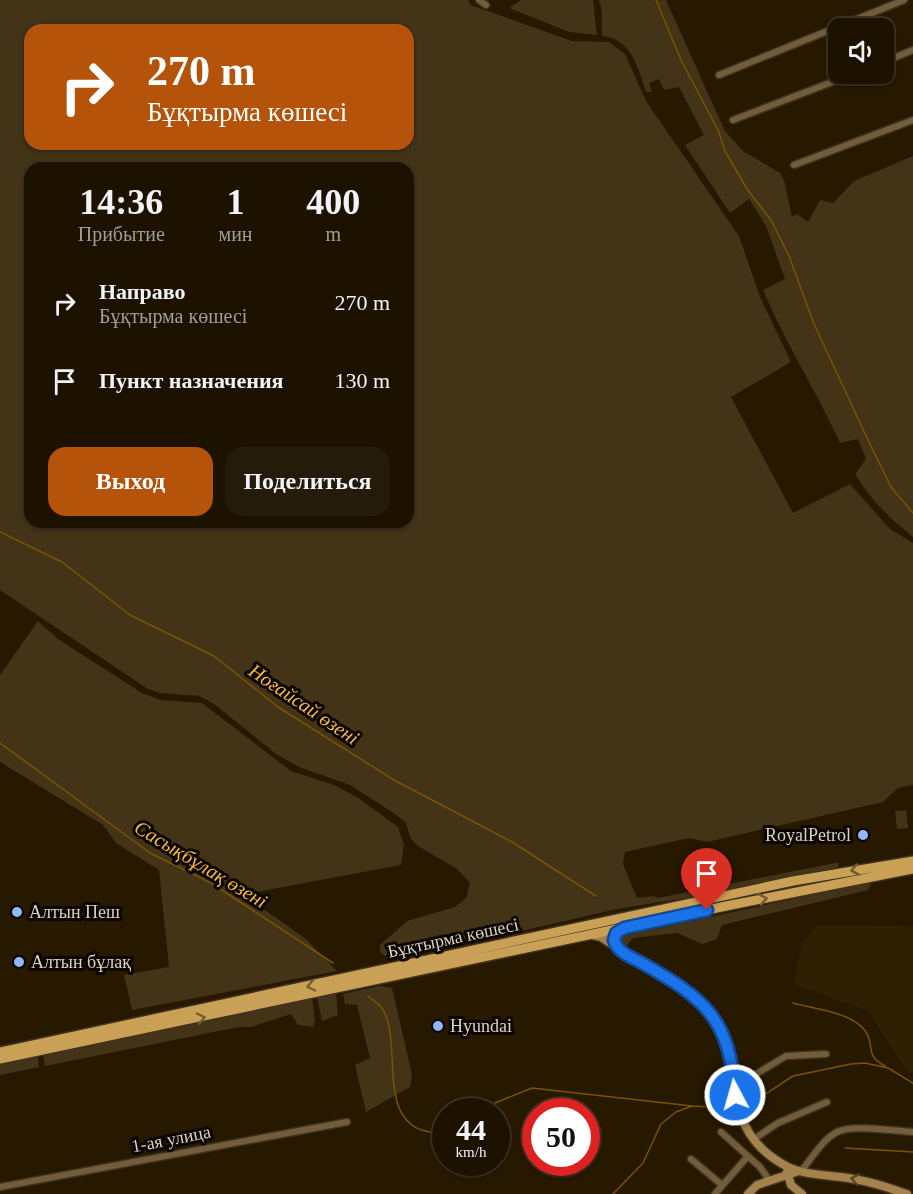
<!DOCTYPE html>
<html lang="ru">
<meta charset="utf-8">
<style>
body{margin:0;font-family:Georgia,serif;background:#251b0a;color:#f1f3f6;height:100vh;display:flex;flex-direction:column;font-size:22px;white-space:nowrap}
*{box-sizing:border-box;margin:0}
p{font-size:20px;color:#a09e99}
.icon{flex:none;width:33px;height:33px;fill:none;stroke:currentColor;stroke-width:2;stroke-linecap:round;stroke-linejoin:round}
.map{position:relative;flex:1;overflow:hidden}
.details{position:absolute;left:24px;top:162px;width:390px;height:366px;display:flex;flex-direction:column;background:#1d1200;border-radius:18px;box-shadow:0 2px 4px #0004,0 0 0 2px #3b3222}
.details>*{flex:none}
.hud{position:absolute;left:24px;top:24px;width:390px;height:126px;border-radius:18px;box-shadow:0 2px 4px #0004,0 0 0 2px #3b3222;background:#b45309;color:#fff;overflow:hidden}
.fabs{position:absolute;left:828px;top:18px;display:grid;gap:12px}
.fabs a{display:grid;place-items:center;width:66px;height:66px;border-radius:12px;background:#1d1200;box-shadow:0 2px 4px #0004,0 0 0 2px #3b3222;font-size:30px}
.speed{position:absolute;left:432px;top:1098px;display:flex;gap:12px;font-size:30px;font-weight:700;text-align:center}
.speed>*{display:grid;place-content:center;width:78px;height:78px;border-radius:50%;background:#1d1200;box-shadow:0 2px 4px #0004,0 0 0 2px #3b3222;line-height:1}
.speed small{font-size:15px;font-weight:400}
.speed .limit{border:9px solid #d22;background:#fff;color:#111}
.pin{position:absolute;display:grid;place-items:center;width:51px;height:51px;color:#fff;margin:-62px -26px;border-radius:50% 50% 50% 0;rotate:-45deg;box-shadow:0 0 6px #0007}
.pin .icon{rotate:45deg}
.me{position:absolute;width:66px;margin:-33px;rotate:354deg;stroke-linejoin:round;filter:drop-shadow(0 0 4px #0008)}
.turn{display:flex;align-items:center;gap:21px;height:126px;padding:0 24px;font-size:27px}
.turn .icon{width:78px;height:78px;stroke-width:2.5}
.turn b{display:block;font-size:42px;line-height:51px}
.eta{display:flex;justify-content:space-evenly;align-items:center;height:102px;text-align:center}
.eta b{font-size:36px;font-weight:700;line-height:42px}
.cta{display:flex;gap:12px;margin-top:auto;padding:12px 24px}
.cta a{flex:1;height:69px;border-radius:18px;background:#b45309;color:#fff;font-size:24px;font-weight:700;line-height:69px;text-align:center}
.cta a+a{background:#251b0a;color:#f1f3f6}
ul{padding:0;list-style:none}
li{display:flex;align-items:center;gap:18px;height:78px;padding:0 24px}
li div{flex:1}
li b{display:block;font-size:22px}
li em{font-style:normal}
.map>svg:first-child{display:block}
</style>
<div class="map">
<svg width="913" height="1194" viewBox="0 0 913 1194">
<rect width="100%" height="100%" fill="#271800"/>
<!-- built -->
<path fill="#2f2004" d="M816 925 913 926V1073L906 1070 868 1011 794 985 801 946Z"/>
<!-- green -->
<path fill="#433317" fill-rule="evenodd" d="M0 0H468L471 5 572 41 609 42 625 54 646 101 739 236 760 297 791 362 731 397 793 513 850 484 890 529 913 543V785L898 788 883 802 707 842 689 838 625 852 623 864 637 898 654 896 658 898 835 863H839L838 867 755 887 617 909 400 959 385 956 380 951V945L407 921 455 907 466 898 470 883 457 869 418 846 411 839 406 823 395 814 350 785 299 767 276 754 214 704 199 696 160 693 148 689 0 590ZM30 30H408V144H30ZM30 168H408V522H30Z
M521 0H593L597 35 569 32 509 8Z
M599 0H666L725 131 743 151 780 173 784 180 792 217 797 214 808 222 820 200 833 203 854 181 913 156V537C890 519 870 499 855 474L866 459 858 439 840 443C816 391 785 342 763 290L785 279 766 226 749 199 730 213 685 145 704 135 679 87 664 90 659 79 649 83 652 92H646C638 68 632 39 602 36V12Z
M38 621 58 639 142 693 160 700 202 703 291 771 334 785 357 797 398 827 404 845 401 865 252 893 224 881 306 939 337 971 132 1010 124 975 169 967 159 870 116 843 103 825 0 762V675Z
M906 810 908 828 897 829 895 811Z
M822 878V882L372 978V974Z
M867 883 871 884 868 890 722 925 717 939 702 944 677 933 633 938 624 949 618 937Z
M380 986 392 988 412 1074 410 1087 366 1112 355 1065 370 1058 357 1005 345 1004 343 994Z
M336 993 338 1015 322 1021 317 997Z
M312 998 315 1021 313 1027 298 1025 291 1014 251 1027H239L45 1066 43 1055Z
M38 1056 39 1067 0 1075V1064Z"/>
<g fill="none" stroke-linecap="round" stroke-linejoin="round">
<!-- stream -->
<path stroke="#795400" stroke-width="1.5" d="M656 0 681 60 718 130 725 151 747 189 771 220 789 256 814 324 868 440 891 487 913 513
M0 532 62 562 130 615 214 656 278 707 394 780 512 842 596 896
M0 743 150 853 211 883 333 963
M368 996C372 1000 379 1004 382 1008 404 1042 374 1125 431 1132
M793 1003C814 1009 853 1012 866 1032 875 1046 864 1055 885 1066
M761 1097 793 1076 851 1064 865 1063 888 1068 913 1083
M485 1112 495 1103 532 1088 692 1106
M845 1148 913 1152
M613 1194 643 1163 661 1124 676 1112 692 1106 726 1108"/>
<defs>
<path id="street" d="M479 0 486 5
M884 62 913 50
M719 75 904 0
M733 120 853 74
M794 165 913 120
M734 1079 756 1074 786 1056 826 1054
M721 1132 760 1167 770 1181
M754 1139 778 1123 827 1102
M691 1159 722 1185
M802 1170C812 1158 823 1139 837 1132 853 1124 894 1131 913 1132
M0 1187 347 1122
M715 1194 748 1156"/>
<path id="secondary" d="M592 935 601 937C636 962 686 979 712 1014 750 1066 713 1128 788 1167 805 1176 839 1175 859 1180 876 1183 892 1189 907 1194
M787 1172 791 1185 802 1194
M748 1194 757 1185 799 1171"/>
<path id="primary" d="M0 1052 793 881 913 861
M0 1059 726 906 913 869"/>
</defs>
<!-- street casing -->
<use href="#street" stroke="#40321b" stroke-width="9"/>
<!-- secondary casing -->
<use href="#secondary" stroke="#40321b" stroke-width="11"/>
<!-- primary casing -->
<use href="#primary" stroke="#40321b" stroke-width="12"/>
<!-- street -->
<use href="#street" stroke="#715d3c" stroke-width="6"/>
<!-- secondary -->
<use href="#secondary" stroke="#a3834b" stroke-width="8"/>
<!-- primary -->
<use href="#primary" stroke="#caa056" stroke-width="9"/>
</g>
<!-- one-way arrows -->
<defs><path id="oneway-chevron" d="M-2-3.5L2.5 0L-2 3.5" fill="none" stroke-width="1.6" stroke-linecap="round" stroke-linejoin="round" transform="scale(1.5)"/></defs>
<g stroke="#745a2f">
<use href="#oneway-chevron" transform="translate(855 870) rotate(170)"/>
<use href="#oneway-chevron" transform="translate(763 899) rotate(-11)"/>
<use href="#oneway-chevron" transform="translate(311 986) rotate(168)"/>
<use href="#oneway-chevron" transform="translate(201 1018) rotate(-12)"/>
</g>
<use stroke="#574426" href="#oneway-chevron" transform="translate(855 1179) rotate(-169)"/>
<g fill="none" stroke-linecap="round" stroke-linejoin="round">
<defs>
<path id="route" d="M707 910 624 928 616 933 614 940C618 953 631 957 642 963 705 999 730 1018 735 1095"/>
</defs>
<!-- route casing -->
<use href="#route" stroke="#114b97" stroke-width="15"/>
<!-- route -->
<use href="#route" stroke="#1a73e8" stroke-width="10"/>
</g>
<!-- markers -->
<g fill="#8fb8fd" stroke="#0b0500" stroke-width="2">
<circle cx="863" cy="835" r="6"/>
<circle cx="17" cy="912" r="6"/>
<circle cx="19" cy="962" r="6"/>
<circle cx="438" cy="1026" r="6"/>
</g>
<g text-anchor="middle" stroke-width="6" stroke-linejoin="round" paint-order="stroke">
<!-- poi labels -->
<g font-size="18" fill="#dcd2c2" stroke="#0b0500" text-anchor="start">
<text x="851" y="841" text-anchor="end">RoyalPetrol</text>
<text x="29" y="918">Алтын Пеш</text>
<text x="31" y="968">Алтын бұлақ</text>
<text x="450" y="1032">Hyundai</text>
</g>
<!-- street labels -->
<g font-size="18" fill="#dcd2c2" stroke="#0b0500">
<text transform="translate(453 938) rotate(-12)" y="6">Бұқтырма көшесі</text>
<text transform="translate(171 1139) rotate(-11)" y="6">1-ая улица</text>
</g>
<!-- water labels -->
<g font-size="20" font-style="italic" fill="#fbbb3c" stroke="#0b0500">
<text transform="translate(304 704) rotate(34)" y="7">Ноғайсай өзені</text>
<text transform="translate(201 864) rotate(31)" y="7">Сасықбұлақ өзені</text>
</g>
</g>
</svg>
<div class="fabs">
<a><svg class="icon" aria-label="sound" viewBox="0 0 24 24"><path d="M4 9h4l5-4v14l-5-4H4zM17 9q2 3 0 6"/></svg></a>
</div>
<div class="speed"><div>44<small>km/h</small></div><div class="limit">50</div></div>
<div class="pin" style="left:707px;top:910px;background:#d93025"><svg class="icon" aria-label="arrive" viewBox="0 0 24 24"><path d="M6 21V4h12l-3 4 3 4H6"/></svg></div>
<svg class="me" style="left:735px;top:1095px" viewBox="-20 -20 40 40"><circle r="17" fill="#1a73e8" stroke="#fff" stroke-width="3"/><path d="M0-11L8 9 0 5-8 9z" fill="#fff"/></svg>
<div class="hud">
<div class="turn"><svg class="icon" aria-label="right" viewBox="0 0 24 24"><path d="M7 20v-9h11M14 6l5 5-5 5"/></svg><div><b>270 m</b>Бұқтырма көшесі</div></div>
</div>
<section class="details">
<div class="eta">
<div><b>14:36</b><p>Прибытие</p></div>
<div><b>1</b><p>мин</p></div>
<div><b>400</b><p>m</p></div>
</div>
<ul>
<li><svg class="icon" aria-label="right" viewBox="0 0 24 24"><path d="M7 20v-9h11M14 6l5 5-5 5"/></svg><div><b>Направо</b><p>Бұқтырма көшесі</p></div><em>270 m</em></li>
<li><svg class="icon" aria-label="arrive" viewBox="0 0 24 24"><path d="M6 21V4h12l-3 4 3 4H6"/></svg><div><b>Пункт назначения</b></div><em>130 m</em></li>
</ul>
<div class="cta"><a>Выход</a><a>Поделиться</a></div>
</section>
</div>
